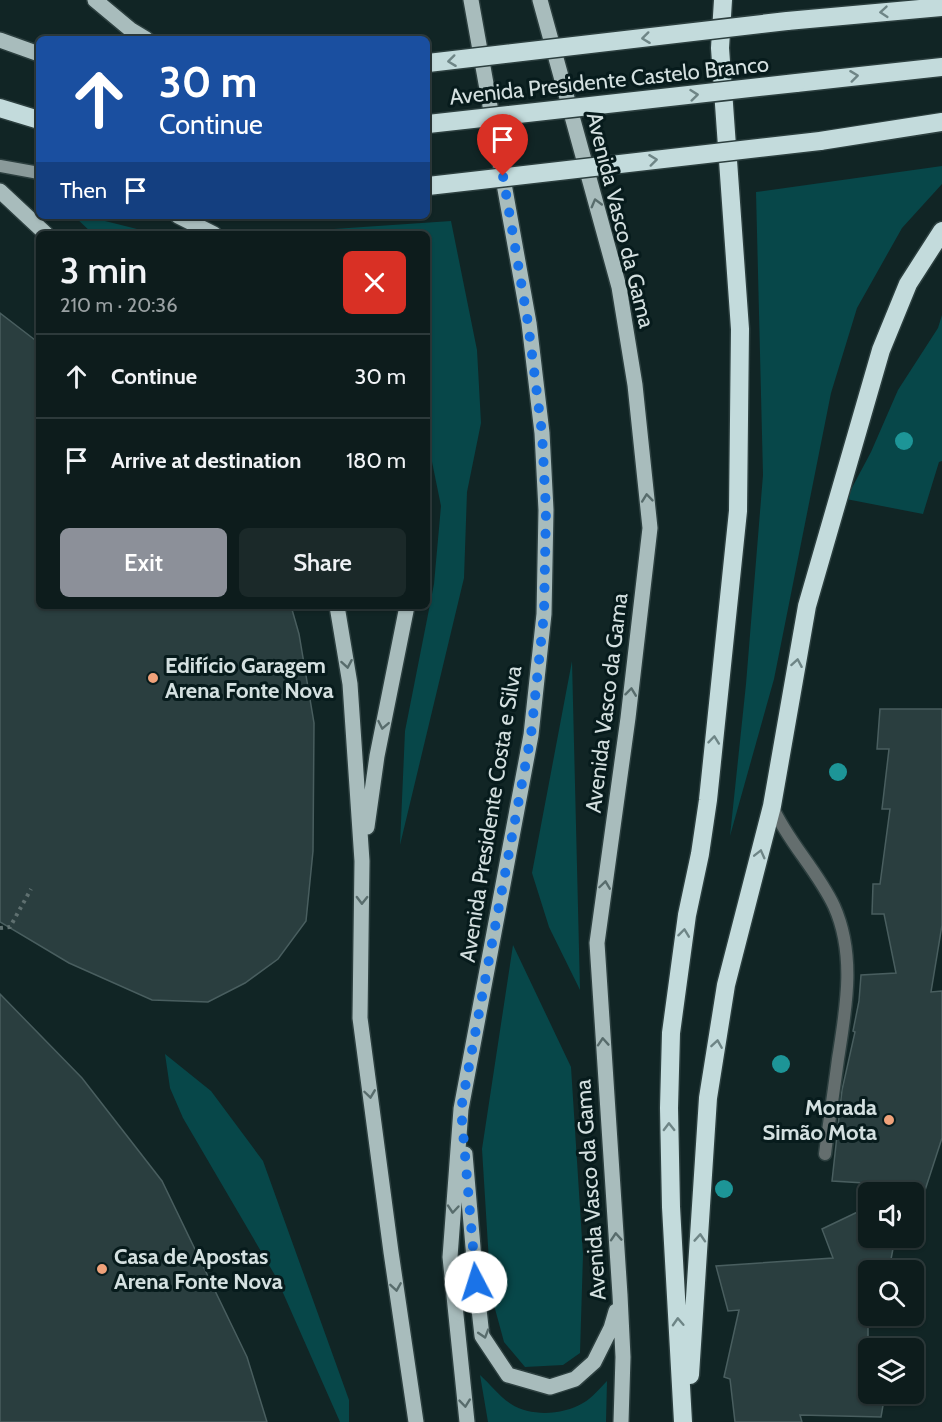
<!DOCTYPE html>
<meta charset="utf-8">
<style>
body{margin:0;font-family:Cabin,sans-serif;background:#1b2929;color:#f1f3f6;height:100vh;display:flex;flex-direction:column;font-size:22px;white-space:nowrap}
*{box-sizing:border-box;margin:0}
p{font-size:20px;color:#9aa1a3}
.icon{flex:none;width:33px;height:33px;fill:none;stroke:currentColor;stroke-width:2;stroke-linecap:round;stroke-linejoin:round}
.map{position:relative;flex:1;overflow:hidden}
.sheet{position:absolute;left:36px;top:231px;width:394px;height:378px;display:flex;flex-direction:column;background:#0d1c1c;border-radius:9px;box-shadow:0 2px 4px #0004,0 0 0 2px #2d3a3b}
.sheet>*{flex:none}
.top-card{position:absolute;left:36px;top:36px;width:394px;height:183px;border-radius:9px;box-shadow:0 2px 4px #0004,0 0 0 2px #2d3a3b;background:#1a4fa0;color:#fff;overflow:hidden}
.fabs{position:absolute;left:858px;top:1182px;display:grid;gap:12px}
.fabs a{display:grid;place-items:center;width:66px;height:66px;border-radius:9px;background:#0d1c1c;box-shadow:0 2px 4px #0004,0 0 0 2px #2d3a3b;font-size:30px}
.pin{position:absolute;display:grid;place-items:center;width:51px;height:51px;color:#fff;margin:-62px -26px;border-radius:50% 50% 50% 0;rotate:-45deg;box-shadow:0 0 6px #0007}
.pin .icon{rotate:45deg}
.me{position:absolute;width:66px;margin:-33px;rotate:355deg;stroke-linejoin:round;filter:drop-shadow(0 0 4px #0008)}
.turn{display:flex;align-items:center;gap:21px;height:126px;padding:0 24px;font-size:27px}
.turn .icon{width:78px;height:78px;stroke-width:2.5}
.turn b{display:block;font-size:42px;line-height:51px}
.then{display:flex;align-items:center;height:57px;padding:0 24px;background:#0003;gap:12px;font-size:22px}
.round{display:grid;place-items:center;flex:none;width:63px;height:63px;border-radius:9px;background:#1b2929}
.summary{display:flex;align-items:center;justify-content:space-between;height:102px;padding:0 24px}
h1{font-size:36px;font-weight:600;line-height:45px}
.primary-button{display:flex;gap:12px;margin-top:auto;padding:12px 24px}
.primary-button a{flex:1;height:69px;border-radius:9px;background:#8c9099;color:#fff;font-size:24px;font-weight:600;line-height:69px;text-align:center}
.primary-button a+a{background:#1b2929;color:#f1f3f6}
ul{padding:0;list-style:none}
li{display:flex;align-items:center;gap:18px;height:84px;padding:0 24px;border-top:2px solid #2d3a3b}
li div{flex:1}
li b{display:block;font-size:22px}
li em{font-style:normal}
.map>svg:first-child{display:block}
</style>
<div class="map">
<svg width="942" height="1422" viewBox="0 0 942 1422">
<rect width="100%" height="100%" fill="#112525"/>
<!-- green -->
<path fill="#074749" d="M942 166V184L902 228 857 308 831 393 774 679 730 836 746 684 763 475 756 192Z
M74 216H85L157 234H93Z
M451 221 477 350 481 423 467 492 464 578 400 845 405 731 434 584 441 506 428 442V234L275 233Z
M942 315V461L939 462 923 514 846 499 871 452 898 390 938 328Z
M572 661 580 990 549 927 532 873Z
M513 945 571 1067 583 1255 580 1353 563 1365 525 1367 504 1342 491 1294 482 1149Z
M165 1054 211 1091 263 1161 349 1400V1422H340L276 1277 183 1118 170 1088Z
M480 1375C490 1384 500 1397 511 1404 531 1417 563 1415 583 1403 592 1398 600 1388 607 1381L606 1422H488Z"/>
<!-- building -->
<path fill="#2a3e3f" stroke="#495e5f" stroke-width="1.5" d="M0 313 39 343V606H291L299 634 314 723 313 851 306 921 278 959 245 983 208 1002 152 1000 69 963 0 922Z
M880 709H942V925L931 992 942 991V1138L914 1224V1192H899L914 1186 832 1181 842 1090 855 1032 853 1031 859 1001 861 975 896 973 884 914H872L873 884H880L890 809H882L889 749H877Z
M0 994 82 1078 162 1181 247 1357 267 1422H0Z
M868 1207V1238H895L889 1270H868V1342L895 1340 893 1348H868V1394H885L881 1417 800 1415 802 1422H735L730 1379 724 1377 739 1310 728 1311 716 1266 833 1258 822 1229Z"/>
<g fill="none" stroke-linecap="round" stroke-linejoin="round">
<defs>
<path id="street" d="M772 806C788 842 817 870 834 906 856 955 846 1008 838 1059 834 1090 829 1122 825 1154"/>
<path id="secondary" d="M0 166 39 173"/>
<path id="primary" d="M95 0 131 30 146 39
M540 0 619 287 635 385 650 528 628 718 597 943 620 1295 623 1357 621 1422
M0 40 39 54
M0 191 46 234
M178 216 214 234
M337 606 350 684 362 861 360 1018 391 1252 416 1422
M367 827 377 756 407 606
M465 1154 476 1282 482 1336 508 1375 550 1387 575 1379 594 1362 611 1328 616 1311
M467 1422 450 1257 461 1109 531 735 544 614 546 510 542 433 529 323 471 0"/>
<path id="highway" d="M787 21 942 7
M796 83 942 67
M0 108 39 120
M820 141 942 122
M690 1375 708 1098 726 985 772 806 807 606 881 350 908 284 942 231
M683 1422 671 1207 669 1108 671 1033 687 915 700 854 708 800 738 511 740 329 720 48 723 0"/>
</defs>
<!-- street casing -->
<use href="#street" stroke="#2c3f3f" stroke-width="15"/>
<!-- secondary casing -->
<use href="#secondary" stroke="#2c3f3f" stroke-width="15"/>
<!-- primary casing -->
<use href="#primary" stroke="#2c3f3f" stroke-width="18"/>
<!-- highway casing -->
<use href="#highway" stroke="#2c3f3f" stroke-width="21"/>
<!-- path -->
<path stroke="#5f7070" stroke-width="4" stroke-dasharray="3 4.5" stroke-linecap="butt" d="M0 928 10 927 31 889"/>
<!-- street -->
<use href="#street" stroke="#646e6e" stroke-width="12"/>
<!-- secondary -->
<use href="#secondary" stroke="#8a9a9a" stroke-width="12"/>
<!-- primary -->
<use href="#primary" stroke="#a8bcbc" stroke-width="15"/>
<!-- highway -->
<use href="#highway" stroke="#c3dbdc" stroke-width="18"/>
<defs>
<path id="highway-bridge" d="M428 63 787 21
M428 124 796 83
M428 186 820 141"/>
</defs>
<!-- highway-bridge casing -->
<use href="#highway-bridge" stroke="#2c3f3f" stroke-width="21" stroke-linecap="butt"/>
<!-- highway-bridge -->
<use href="#highway-bridge" stroke="#c3dbdc" stroke-width="18"/>
</g>
<!-- trees -->
<g fill="#1d9597">
<circle cx="904" cy="441" r="9"/>
<circle cx="838" cy="772" r="9"/>
<circle cx="781" cy="1064" r="9"/>
<circle cx="724" cy="1189" r="9"/>
</g>
<!-- one-way arrows -->
<defs><path id="oneway-chevron" d="M-2-3.5L2.5 0L-2 3.5" fill="none" stroke-width="1.6" stroke-linecap="round" stroke-linejoin="round" transform="scale(1.5)"/></defs>
<g stroke="#6e8586">
<use href="#oneway-chevron" transform="translate(884 12) rotate(175)"/>
<use href="#oneway-chevron" transform="translate(646 38) rotate(173)"/>
<use href="#oneway-chevron" transform="translate(452 61) rotate(173)"/>
<use href="#oneway-chevron" transform="translate(854 76) rotate(-7)"/>
<use href="#oneway-chevron" transform="translate(694 95) rotate(-6)"/>
<use href="#oneway-chevron" transform="translate(653 160) rotate(-7)"/>
<use href="#oneway-chevron" transform="translate(797 663) rotate(-80)"/>
<use href="#oneway-chevron" transform="translate(714 740) rotate(-84)"/>
<use href="#oneway-chevron" transform="translate(760 854) rotate(-76)"/>
<use href="#oneway-chevron" transform="translate(684 933) rotate(-83)"/>
<use href="#oneway-chevron" transform="translate(717 1044) rotate(-81)"/>
<use href="#oneway-chevron" transform="translate(669 1127) rotate(-91)"/>
<use href="#oneway-chevron" transform="translate(700 1238) rotate(-86)"/>
<use href="#oneway-chevron" transform="translate(678 1322) rotate(-93)"/>
</g>
<g stroke="#586c6c">
<use href="#oneway-chevron" transform="translate(596 203) rotate(-105)"/>
<use href="#oneway-chevron" transform="translate(647 498) rotate(-96)"/>
<use href="#oneway-chevron" transform="translate(347 664) rotate(80)"/>
<use href="#oneway-chevron" transform="translate(631 692) rotate(-83)"/>
<use href="#oneway-chevron" transform="translate(383 725) rotate(101)"/>
<use href="#oneway-chevron" transform="translate(605 885) rotate(-82)"/>
<use href="#oneway-chevron" transform="translate(362 900) rotate(91)"/>
<use href="#oneway-chevron" transform="translate(603 1042) rotate(-94)"/>
<use href="#oneway-chevron" transform="translate(370 1094) rotate(82)"/>
<use href="#oneway-chevron" transform="translate(453 1209) rotate(95)"/>
<use href="#oneway-chevron" transform="translate(616 1237) rotate(-94)"/>
<use href="#oneway-chevron" transform="translate(396 1287) rotate(81)"/>
<use href="#oneway-chevron" transform="translate(484 1334) rotate(73)"/>
<use href="#oneway-chevron" transform="translate(465 1403) rotate(84)"/>
</g>
<g fill="none" stroke-linecap="round" stroke-linejoin="round">
<!-- route -->
<path stroke="#1a73e8" stroke-width="10" stroke-dasharray="0 18" d="M476 1282 461 1109 531 735 544 614 546 510 542 433 528 323 503 176"/>
</g>
<!-- markers -->
<g fill="#f0a27a" stroke="#071b1c" stroke-width="2">
<circle cx="153" cy="678" r="6"/>
<circle cx="889" cy="1120" r="6"/>
<circle cx="102" cy="1269" r="6"/>
</g>
<g text-anchor="middle" stroke-width="6" stroke-linejoin="round" paint-order="stroke">
<!-- street labels -->
<g font-size="22" fill="#d4e0e0" stroke="#071b1c">
<text transform="translate(609 80) rotate(-6)" y="8">Avenida Presidente Castelo Branco</text>
<text transform="translate(621 220) rotate(76)" y="8">Avenida Vasco da Gama</text>
<text transform="translate(606 703) rotate(-83)" y="8">Avenida Vasco da Gama</text>
<text transform="translate(490 814) rotate(-81)" y="8">Avenida Presidente Costa e Silva</text>
<text transform="translate(590 1190) rotate(-94)" y="8">Avenida Vasco da Gama</text>
</g>
<!-- poi labels -->
<g font-size="22" font-weight="bold" fill="#d4e0e0" stroke="#071b1c" text-anchor="start">
<text x="165" y="673">Edifício Garagem<tspan x="165" dy="25">Arena Fonte Nova</tspan></text>
<text x="877" y="1115" text-anchor="end">Morada<tspan x="877" dy="25">Simão Mota</tspan></text>
<text x="114" y="1264">Casa de Apostas<tspan x="114" dy="25">Arena Fonte Nova</tspan></text>
</g>
</g>
</svg>
<div class="fabs">
<a><svg class="icon" aria-label="sound" viewBox="0 0 24 24"><path d="M4 9h4l5-4v14l-5-4H4zM17 9q2 3 0 6"/></svg></a>
<a><svg class="icon" aria-label="search" viewBox="0 0 24 24"><circle cx="10" cy="10" r="6"/><path d="M15 15l6 6"/></svg></a>
<a><svg class="icon" aria-label="layers" viewBox="0 0 24 24"><path d="M12 4l9 5-9 5-9-5zM3 14l9 5 9-5"/></svg></a>
</div>
<div class="pin" style="left:503px;top:176px;background:#d93025"><svg class="icon" aria-label="arrive" viewBox="0 0 24 24"><path d="M6 21V4h12l-3 4 3 4H6"/></svg></div>
<svg class="me" style="left:476px;top:1282px" viewBox="-20 -20 40 40"><circle r="19" fill="#fff"/><path d="M0-13L10 11 0 6-10 11z" fill="#1a73e8"/></svg>
<div class="top-card">
<div class="turn"><svg class="icon" aria-label="ahead" viewBox="0 0 24 24"><path d="M12 20V5M6 11l6-6 6 6"/></svg><div><b>30 m</b>Continue</div></div>
<div class="then">Then<svg class="icon" aria-label="arrive" viewBox="0 0 24 24"><path d="M6 21V4h12l-3 4 3 4H6"/></svg></div>
</div>
<section class="sheet">
<div class="summary"><div><h1>3 min</h1><p>210 m · 20:36</p></div><a class="round" style="background:#d93025;color:#fff"><svg class="icon" aria-label="close" viewBox="0 0 24 24"><path d="M6 6l12 12M18 6L6 18"/></svg></a></div>
<ul>
<li><svg class="icon" aria-label="ahead" viewBox="0 0 24 24"><path d="M12 20V5M6 11l6-6 6 6"/></svg><div><b>Continue</b></div><em>30 m</em></li>
<li><svg class="icon" aria-label="arrive" viewBox="0 0 24 24"><path d="M6 21V4h12l-3 4 3 4H6"/></svg><div><b>Arrive at destination</b></div><em>180 m</em></li>
</ul>
<div class="primary-button"><a>Exit</a><a>Share</a></div>
</section>
</div>
